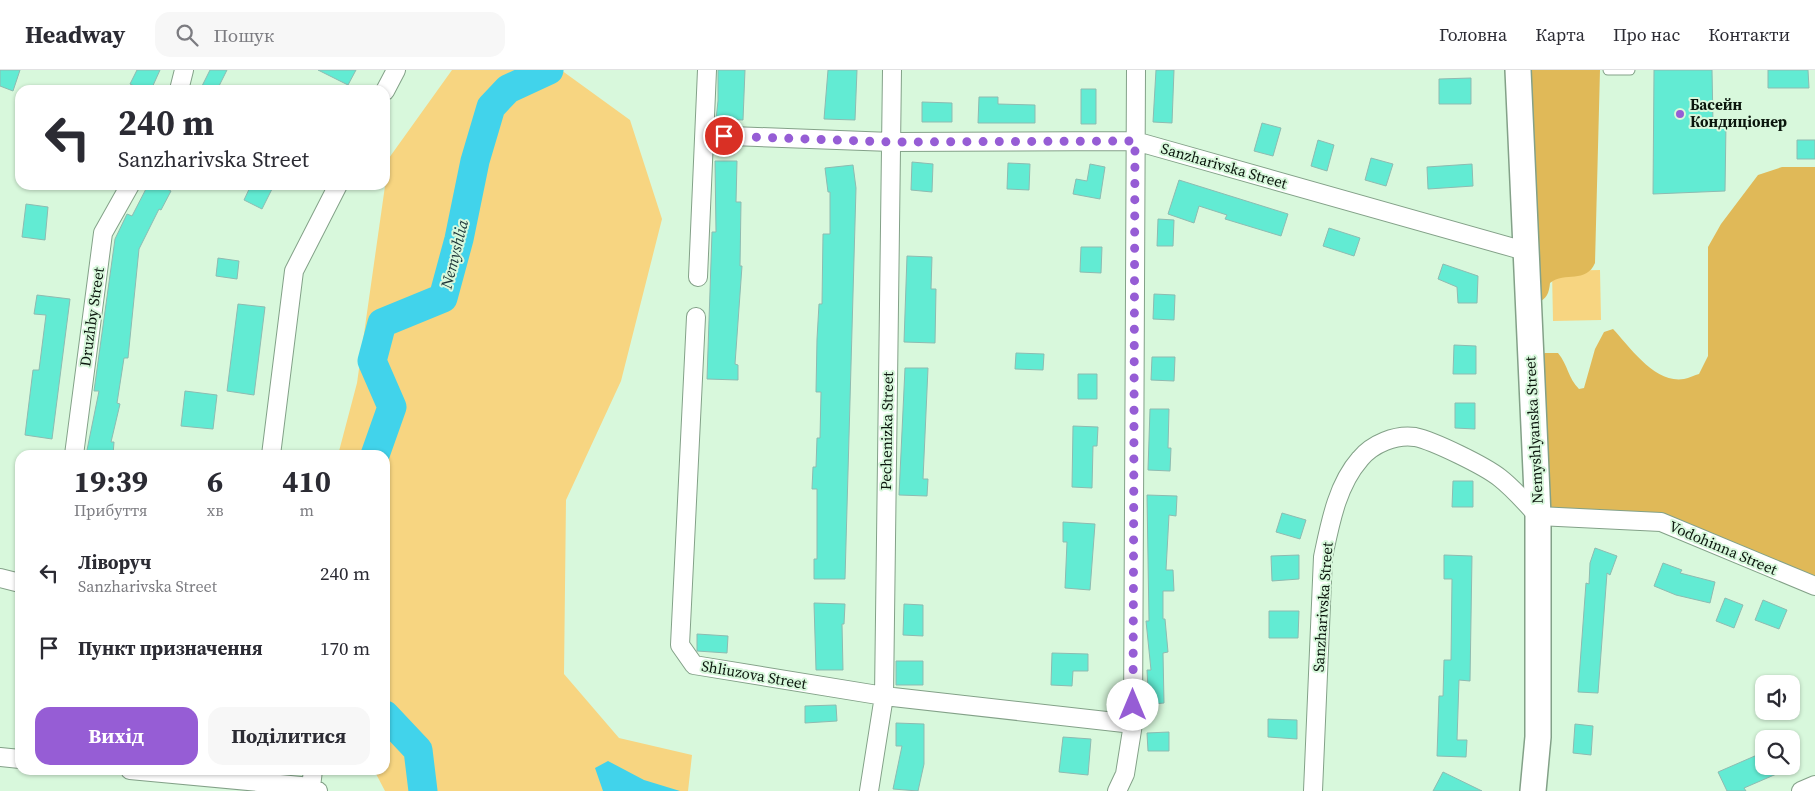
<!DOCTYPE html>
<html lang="uk">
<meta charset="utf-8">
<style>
body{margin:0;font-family:"Source Serif 4",serif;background:#f7f7f7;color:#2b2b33;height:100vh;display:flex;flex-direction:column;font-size:19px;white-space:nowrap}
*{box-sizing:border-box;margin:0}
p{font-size:16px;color:#7c7c81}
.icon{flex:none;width:28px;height:28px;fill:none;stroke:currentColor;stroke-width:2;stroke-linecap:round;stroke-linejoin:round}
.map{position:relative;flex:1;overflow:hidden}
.sheet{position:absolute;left:15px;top:380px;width:375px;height:325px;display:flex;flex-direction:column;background:#fff;border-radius:15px;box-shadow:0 1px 4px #0004}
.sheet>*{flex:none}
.guide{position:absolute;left:15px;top:15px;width:375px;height:105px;border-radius:15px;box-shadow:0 1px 4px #0004;background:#fff;color:#2b2b33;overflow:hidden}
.fabs{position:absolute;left:1755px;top:605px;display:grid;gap:10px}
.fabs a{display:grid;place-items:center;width:45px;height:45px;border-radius:10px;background:#fff;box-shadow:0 1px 4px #0004;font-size:25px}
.pin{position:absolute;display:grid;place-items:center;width:42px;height:42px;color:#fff;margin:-21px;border:2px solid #fff;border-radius:50%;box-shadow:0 1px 5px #0007}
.me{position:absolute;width:55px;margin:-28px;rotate:0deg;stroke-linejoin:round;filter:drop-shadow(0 0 4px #0008)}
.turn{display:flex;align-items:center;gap:18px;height:105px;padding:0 20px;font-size:22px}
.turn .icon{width:65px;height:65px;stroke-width:2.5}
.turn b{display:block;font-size:35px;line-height:42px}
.eta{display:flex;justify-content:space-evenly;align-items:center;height:85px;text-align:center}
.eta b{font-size:30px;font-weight:700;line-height:35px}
.button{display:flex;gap:10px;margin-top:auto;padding:10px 20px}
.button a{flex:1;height:58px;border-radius:15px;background:#965dd5;color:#fff;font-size:20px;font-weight:700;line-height:58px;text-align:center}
.button a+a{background:#f7f7f7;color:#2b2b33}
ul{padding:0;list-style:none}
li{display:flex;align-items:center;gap:15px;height:75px;padding:0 20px}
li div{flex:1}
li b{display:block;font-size:19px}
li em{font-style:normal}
header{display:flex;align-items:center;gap:30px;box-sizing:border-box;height:70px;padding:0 25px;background:#fff;border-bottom:1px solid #e1e1e2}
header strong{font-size:24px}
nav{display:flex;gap:28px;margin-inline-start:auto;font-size:18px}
.search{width:350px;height:45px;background:#f7f7f7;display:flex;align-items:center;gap:12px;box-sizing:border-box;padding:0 18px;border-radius:15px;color:#7c7c81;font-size:19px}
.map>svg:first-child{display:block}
</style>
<header>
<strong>Headway</strong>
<div class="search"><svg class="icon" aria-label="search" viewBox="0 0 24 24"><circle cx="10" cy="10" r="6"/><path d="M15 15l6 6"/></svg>Пошук</div>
<nav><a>Головна</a><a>Карта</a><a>Про нас</a><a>Контакти</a></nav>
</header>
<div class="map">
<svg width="1815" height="721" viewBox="0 0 1815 721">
<rect width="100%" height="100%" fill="#d8f8dc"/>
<!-- green -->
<path fill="#f7d581" d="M452 0H561L630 50 662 149 621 311 566 430 564 604 619 668 692 685 688 721H385L374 700H385V385H338L357 313 389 88Z
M1600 200 1601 250 1553 251 1552 201Z"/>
<!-- forest -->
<path fill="#e0b958" d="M1518 0H1600L1595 193C1586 214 1565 201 1550 213 1549 223 1547 229 1537 233Z
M1782 97H1815V516L1661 452 1538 446 1530 293 1545 283H1558C1568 295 1568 308 1579 319L1584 318 1595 279 1604 262 1613 259C1630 277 1655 314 1684 309 1689 308 1695 305 1699 304L1708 286V177L1721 154 1758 105Z"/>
<!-- water -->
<path fill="#41d3eb" d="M608 691 644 710 680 721H603L595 698Z"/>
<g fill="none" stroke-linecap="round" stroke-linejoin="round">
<!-- river -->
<path stroke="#41d3eb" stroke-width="29" d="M375 385 392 337 372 291 382 253 443 228 459 169 475 91 491 37 508 19 549 0
M385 645 418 680 423 721"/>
</g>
<!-- building -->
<path fill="#62ebd3" stroke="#8ebbb1" d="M0 0H20L13 21 0 16Z
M137 0H160L151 20H143L130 14Z
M210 0H227L217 20H200Z
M318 0H356L348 15Z
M718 0H745L743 50 716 49 718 31Z
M828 0H857L855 50 824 49Z
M1156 0H1174L1172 53 1153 52Z
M1654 0H1712L1713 53H1726L1725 121 1653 124Z
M1768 0H1808L1809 18H1768Z
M1471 8V34H1439V9Z
M1081 19H1096V54H1081Z
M979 27H998V34L1035 35V53H978Z
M922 32 952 33V52H922Z
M1262 53 1281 58 1273 86 1254 81Z
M1318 70 1334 75 1327 101 1311 96Z
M1797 70H1815V89H1797Z
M1371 88 1393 94 1386 116 1365 110Z
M715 91H737L736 132H741L740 196H742L735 294 738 295V310L707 309 712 162H716Z
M912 92 933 94 932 122 911 120Z
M1008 93 1030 94 1029 120 1007 119Z
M1090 94 1105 97 1100 129 1073 124 1076 109 1087 111Z
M1472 94 1473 116 1428 119 1427 97Z
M853 95 856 118 845 509H814V489H817V419H812L813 397H816L817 368H820L821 322H816L817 269 819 234H822L823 164H830V122H828L825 98Z
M1179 110 1288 144 1281 166 1225 149 1227 145 1199 136 1194 153 1168 144Z
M148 115H159L171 121 161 140 159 139 139 179 128 288H124L117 333 120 334 111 372H114L113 385H86L99 321H94L115 169 127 144 132 146Z
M251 115H274L262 139 244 130Z
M26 134 48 137 45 170 22 167Z
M1158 149 1174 150 1173 176H1157Z
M1329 158 1360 168 1354 186 1323 176Z
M1081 177H1102L1101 203 1080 202Z
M907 186 932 187 931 219H936L935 273 904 272Z
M218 188 239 191 237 209 216 206Z
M1443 194 1478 206 1477 233H1458L1457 217 1438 209Z
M1154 224 1175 225 1174 250 1153 249Z
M37 225 70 229 52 369 25 365 33 300H39L46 245 34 244Z
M238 234 265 237 254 325 227 321Z
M1454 275 1476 276V304H1453Z
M1016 283 1044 284 1043 300 1015 299Z
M1152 287H1175L1174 311 1151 310Z
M905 298H928L923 409H928L927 426 899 425Z
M1078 304H1097V329H1078Z
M185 321 217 325 213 359 181 356Z
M1455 333H1475V359L1455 358Z
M1150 339H1169L1168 378H1171L1170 401 1148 400Z
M1073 356 1098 357 1097 376H1093L1092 418 1072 417Z
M1453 411H1473V437H1452Z
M1147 425 1177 426 1176 446 1169 445 1166 500H1173L1174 521H1163V549H1165L1168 582 1163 583 1164 633 1154 634 1152 619H1148L1147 600H1151L1146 551H1149Z
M1282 443 1306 450 1300 469 1276 462Z
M1063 452 1095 454 1090 520 1065 518 1067 472H1063Z
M1595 478 1617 486 1610 505 1607 503 1598 623 1578 622 1586 513 1589 514 1590 493Z
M1299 485V509L1272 511 1271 486Z
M1444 485 1472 486 1470 611 1459 610 1457 670H1467L1466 687 1437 686 1439 626H1443L1444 590H1451L1452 509H1444Z
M1663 493 1682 500 1680 503 1715 512 1710 533 1676 525 1654 516Z
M1725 528 1743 535 1734 558 1716 551Z
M1763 530 1787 540 1779 559 1755 550Z
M814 533 845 534 844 554H842L843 600H816Z
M904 534 923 535V566L903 565Z
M1269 541H1299L1298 568H1269Z
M697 564 728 566 727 583 697 581Z
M1052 583 1088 584V601H1073L1072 616 1051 615Z
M896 591H923V615H896Z
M836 635 837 651 805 653V636Z
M1268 649 1297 650V669L1268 667Z
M896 653 924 654V694L918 721 893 719 902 676H896Z
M1575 654 1593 656 1591 685 1573 683Z
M1169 662V681H1148L1147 663Z
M1063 667 1091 669 1088 705 1059 702Z
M1764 682V696H1795L1744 718 1746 721H1727L1718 702Z
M1443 702 1482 721H1433Z"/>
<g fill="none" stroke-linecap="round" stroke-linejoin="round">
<defs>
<path id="lane" d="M1608 0H1630"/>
<path id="street" d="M179 20 184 0
M385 21 396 0
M706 65 891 72 1135 71 1525 181
M698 207 707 0
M696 247 680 575 694 595 884 626 1133 654
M74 385 103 163 130 115
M271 385 294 201 338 115
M0 508 20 513
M0 687 20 689
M130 700 311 717 318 721
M311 717 313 700
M869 721 884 626 892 0
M1117 721 1125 704 1133 654 1136 0
M1313 721 1323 487C1330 454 1337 415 1360 389 1372 374 1396 364 1415 367 1434 371 1485 396 1500 408 1514 419 1526 433 1538 446L1661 452 1815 516
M1801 721 1815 715"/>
<path id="secondary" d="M1518 0 1538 446V667L1533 721"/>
</defs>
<!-- lane casing -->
<use href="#lane" stroke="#83a188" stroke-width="11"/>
<!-- street casing -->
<use href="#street" stroke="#83a188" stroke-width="20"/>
<!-- secondary casing -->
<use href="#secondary" stroke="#83a188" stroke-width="28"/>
<!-- lane -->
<use href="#lane" stroke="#fff" stroke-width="9"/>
<!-- street -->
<use href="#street" stroke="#fff" stroke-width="18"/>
<!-- secondary -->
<use href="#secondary" stroke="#fff" stroke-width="25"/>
</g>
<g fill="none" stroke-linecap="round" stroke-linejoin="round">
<!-- route -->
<path stroke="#965dd5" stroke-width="9" stroke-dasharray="0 16.2" d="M724 66 890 72 1135 71 1133 635"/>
</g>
<!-- markers -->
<circle fill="#965dd5" stroke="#d8f8dc" stroke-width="2" cx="1680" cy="44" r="5"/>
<g text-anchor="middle" stroke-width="4" stroke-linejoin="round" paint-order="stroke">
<!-- poi labels -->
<g font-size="15" font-weight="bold" fill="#0b160d" stroke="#d8f8dc" text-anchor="start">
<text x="1690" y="40">Басейн<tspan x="1690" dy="17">Кондиціонер</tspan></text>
</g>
<!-- street labels -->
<g font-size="15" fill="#0b160d" stroke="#d8f8dc">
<text transform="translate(1224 96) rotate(16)" y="5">Sanzharivska Street</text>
<text transform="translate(92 247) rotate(-82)" y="5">Druzhby Street</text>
<text transform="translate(1534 360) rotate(-93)" y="5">Nemyshlyanska Street</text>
<text transform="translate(887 361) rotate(-89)" y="5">Pechenizka Street</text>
<text transform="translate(1723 478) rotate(23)" y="5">Vodohinna Street</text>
<text transform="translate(1323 537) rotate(-86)" y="5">Sanzharivska Street</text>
<text transform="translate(754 605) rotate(10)" y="5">Shliuzova Street</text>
</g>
<!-- water labels -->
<g font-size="16" font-style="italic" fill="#1b3337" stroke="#d8f8dc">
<text transform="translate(454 184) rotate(-76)" y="6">Nemyshlia</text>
</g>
</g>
</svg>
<div class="fabs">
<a><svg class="icon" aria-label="sound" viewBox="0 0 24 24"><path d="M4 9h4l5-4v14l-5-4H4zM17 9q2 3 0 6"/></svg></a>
<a><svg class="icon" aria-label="search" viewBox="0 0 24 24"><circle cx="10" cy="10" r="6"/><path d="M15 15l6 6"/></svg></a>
</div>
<div class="pin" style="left:724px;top:66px;background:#d93025"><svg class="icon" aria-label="arrive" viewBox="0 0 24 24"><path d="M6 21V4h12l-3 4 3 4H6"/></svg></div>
<svg class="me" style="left:1133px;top:635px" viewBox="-20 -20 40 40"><circle r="19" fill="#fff"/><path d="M0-13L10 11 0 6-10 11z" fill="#965dd5"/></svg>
<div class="guide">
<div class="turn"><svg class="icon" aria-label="left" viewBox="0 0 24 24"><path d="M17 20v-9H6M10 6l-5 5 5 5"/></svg><div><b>240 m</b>Sanzharivska Street</div></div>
</div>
<section class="sheet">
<div class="eta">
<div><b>19:39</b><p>Прибуття</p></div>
<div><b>6</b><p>хв</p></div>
<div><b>410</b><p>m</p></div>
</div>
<ul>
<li><svg class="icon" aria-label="left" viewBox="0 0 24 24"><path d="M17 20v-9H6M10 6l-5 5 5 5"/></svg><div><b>Ліворуч</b><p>Sanzharivska Street</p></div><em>240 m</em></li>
<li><svg class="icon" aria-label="arrive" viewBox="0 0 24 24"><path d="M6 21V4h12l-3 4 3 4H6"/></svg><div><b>Пункт призначення</b></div><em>170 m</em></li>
</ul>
<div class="button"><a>Вихід</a><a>Поділитися</a></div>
</section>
</div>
